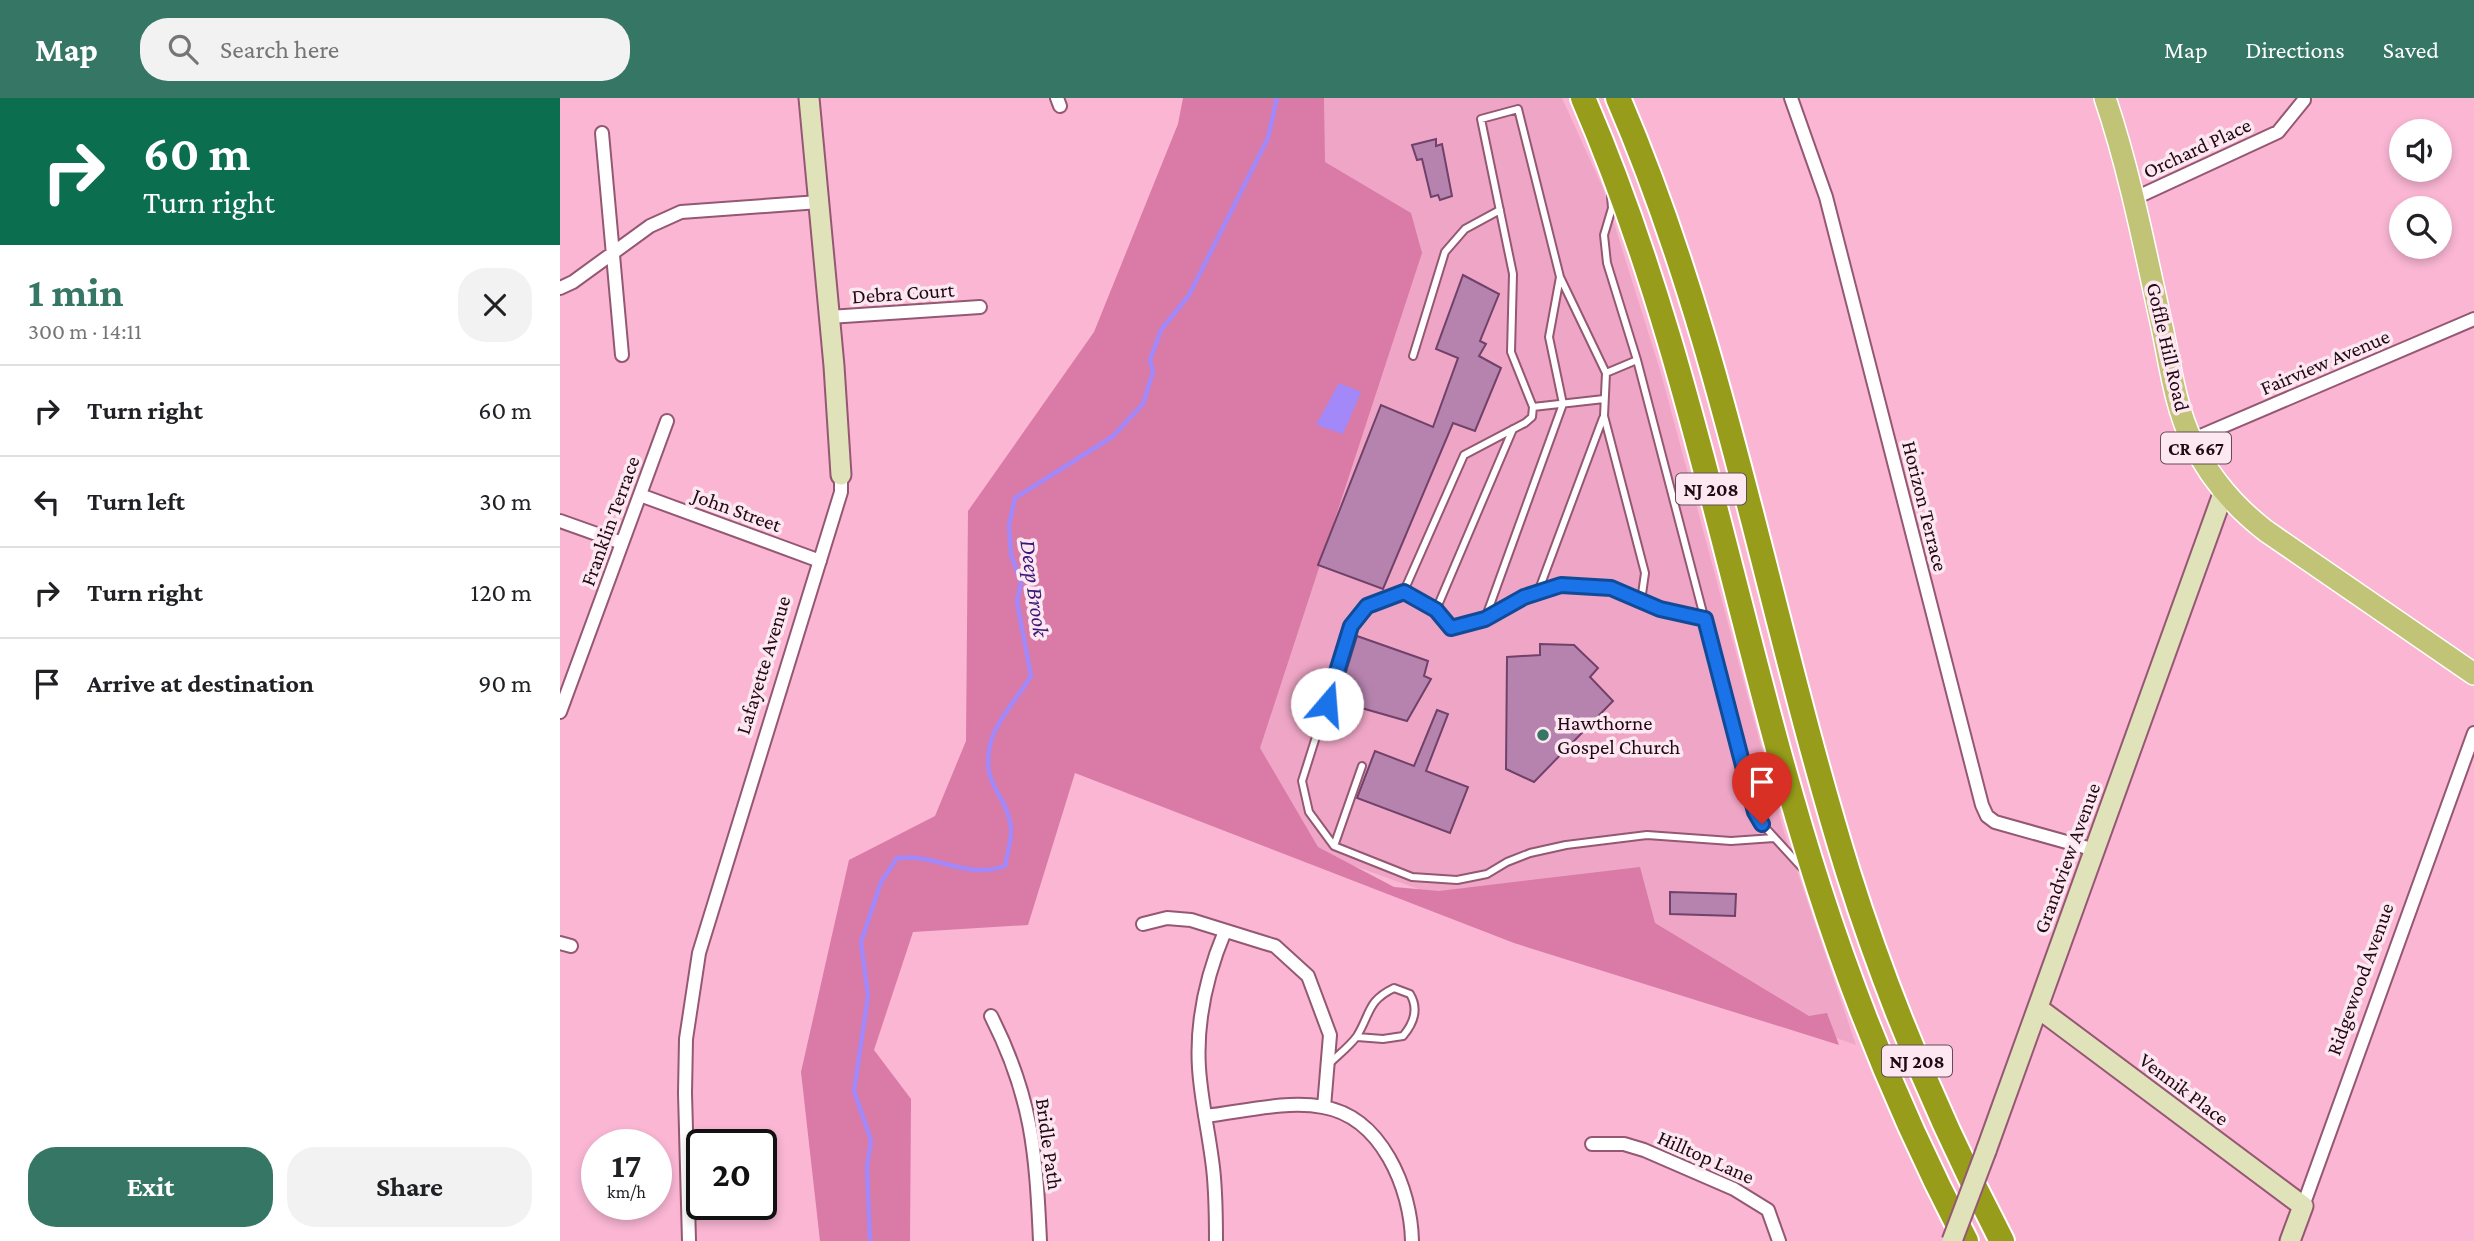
<!DOCTYPE html>
<meta charset="utf-8">
<style>
body{margin:0;font-family:"Crimson Pro",serif;background:#f2f2f2;color:#202124;height:100vh;display:flex;flex-direction:column;font-size:26px;white-space:nowrap}
*{box-sizing:border-box;margin:0}
p{font-size:23px;color:#757577}
.icon{flex:none;width:38px;height:38px;fill:none;stroke:currentColor;stroke-width:2;stroke-linecap:round;stroke-linejoin:round}
.map{position:relative;flex:1;overflow:hidden}
.sheet{display:flex;flex-direction:column;background:#fff;width:560px}
.sheet>*{flex:none}
.hud{background:#0b6e4f;color:#fff;overflow:hidden}
.controls{position:absolute;left:1829px;top:21px;display:grid;gap:14px}
.controls a{display:grid;place-items:center;width:63px;height:63px;border-radius:50%;background:#fff;box-shadow:0 4px 10px #0003;font-size:35px}
.speed{position:absolute;left:21px;top:1031px;display:flex;gap:14px;font-size:35px;font-weight:700;text-align:center}
.speed>*{display:grid;place-content:center;width:91px;height:91px;border-radius:50%;background:#fff;box-shadow:0 4px 10px #0003;line-height:1}
.speed small{font-size:18px;font-weight:400}
.speed .limit{border:4px solid #111;border-radius:10px;background:#fff;color:#111}
.pin{position:absolute;display:grid;place-items:center;width:60px;height:60px;color:#fff;margin:-72px -30px;border-radius:50% 50% 50% 0;rotate:-45deg;box-shadow:0 0 7px #0007}
.pin .icon{rotate:45deg}
.me{position:absolute;width:77px;margin:-38px;rotate:18deg;stroke-linejoin:round;filter:drop-shadow(0 0 5px #0008)}
.turn{display:flex;align-items:center;gap:24px;height:147px;padding:0 28px;font-size:32px}
.turn .icon{width:91px;height:91px;stroke-width:2.5}
.turn b{display:block;font-size:49px;line-height:60px}
.round{display:grid;place-items:center;flex:none;width:74px;height:74px;border-radius:28px;background:#f2f2f2}
.headline{display:flex;align-items:center;justify-content:space-between;height:119px;padding:0 28px}
h1{font-size:42px;font-weight:700;line-height:52px;color:#367664}
.primary-button{display:flex;gap:14px;margin-top:auto;padding:14px 28px}
.primary-button a{flex:1;height:80px;border-radius:28px;background:#367664;color:#fff;font-size:28px;font-weight:700;line-height:80px;text-align:center}
.primary-button a+a{background:#f2f2f2;color:#202124}
ul{padding:0;list-style:none}
li{display:flex;align-items:center;gap:21px;height:91px;padding:0 28px;border-top:2px solid #e0e0e0}
li div{flex:1}
li b{display:block;font-size:26px}
li em{font-style:normal}
header{display:flex;align-items:center;gap:42px;box-sizing:border-box;height:98px;padding:0 35px;background:#367664;color:#fff}
header strong{font-size:33px}
nav{display:flex;gap:38px;margin-inline-start:auto;font-size:24px}
.search{width:490px;height:63px;background:#f2f2f2;display:flex;align-items:center;gap:18px;box-sizing:border-box;padding:0 24px;border-radius:28px;color:#757577;font-size:26px}
main{display:flex;flex:1;min-height:0}
.map>svg:first-child{display:block}
</style>
<header>
<strong>Map</strong>
<div class="search"><svg class="icon" aria-label="search" viewBox="0 0 24 24"><circle cx="10" cy="10" r="6"/><path d="M15 15l6 6"/></svg>Search here</div>
<nav><a>Map</a><a>Directions</a><a>Saved</a></nav>
</header>
<main>
<section class="sheet">
<div class="hud">
<div class="turn"><svg class="icon" aria-label="right" viewBox="0 0 24 24"><path d="M7 20v-9h11M14 6l5 5-5 5"/></svg><div><b>60 m</b>Turn right</div></div>
</div>
<div class="headline"><div><h1>1 min</h1><p>300 m · 14:11</p></div><a class="round"><svg class="icon" aria-label="close" viewBox="0 0 24 24"><path d="M6 6l12 12M18 6L6 18"/></svg></a></div>
<ul>
<li><svg class="icon" aria-label="right" viewBox="0 0 24 24"><path d="M7 20v-9h11M14 6l5 5-5 5"/></svg><div><b>Turn right</b></div><em>60 m</em></li>
<li><svg class="icon" aria-label="left" viewBox="0 0 24 24"><path d="M17 20v-9H6M10 6l-5 5 5 5"/></svg><div><b>Turn left</b></div><em>30 m</em></li>
<li><svg class="icon" aria-label="right" viewBox="0 0 24 24"><path d="M7 20v-9h11M14 6l5 5-5 5"/></svg><div><b>Turn right</b></div><em>120 m</em></li>
<li><svg class="icon" aria-label="arrive" viewBox="0 0 24 24"><path d="M6 21V4h12l-3 4 3 4H6"/></svg><div><b>Arrive at destination</b></div><em>90 m</em></li>
</ul>
<div class="primary-button"><a>Exit</a><a>Share</a></div>
</section>
<div class="map">
<svg width="1914" height="1143" viewBox="0 0 1914 1143">
<rect width="100%" height="100%" fill="#fab6d3"/>
<!-- built -->
<path fill="#efa6c6" d="M705 0H1002L1043 90 1101 275 1224 734 1296 947 519 670Z"/>
<!-- green -->
<path fill="#da7aa6" d="M623 0H764L765 64 851 115 862 155 700 650 758 749 834 789 879 793 1080 769 1095 825 1249 918 1267 915 1279 947 954 845 515 675 468 827 353 834 314 952 351 1001 350 1143H260L241 974 289 762 375 718 406 643 408 413 534 234 618 26Z"/>
<!-- water -->
<path fill="#a288f9" d="M779 285 801 294 783 336 756 327Z"/>
<g fill="none" stroke-linecap="round" stroke-linejoin="round">
<!-- stream -->
<path stroke="#a288f9" stroke-width="4.5" d="M310 1143 307 1069 311 1042 294 993 308 898 301 844 321 784 337 760C375 755 406 782 445 768 447 756 452 742 451 730 447 694 419 688 431 643 436 624 460 596 471 578L457 504 461 484 451 457 449 427 455 400 552 339 583 306 593 274 590 262 601 232 629 197 708 40 717 0"/>
</g>
<!-- building -->
<path fill="#b683ae" stroke="#704169" stroke-width="2" d="M876 41V48L882 46 892 98 880 102 878 97 871 99 862 61 857 62 852 47Z
M903 177 939 196 920 243 926 246 919 258 941 270 915 333 893 325 823 491 758 467 821 307 873 329 898 260 876 251Z
M797 538 868 563 864 578 871 581 847 623 777 603Z
M980 546 1014 547 1038 570 1030 579 1053 603 974 684 946 671 947 559 980 557Z
M877 612 888 616 866 673 908 689 890 735 797 700 815 653 854 668Z
M1110 794 1176 796 1175 818 1110 816Z"/>
<g fill="none" stroke-linecap="round" stroke-linejoin="round">
<defs>
<path id="lane" d="M1051 98 1052 110 1044 137 1047 165 1077 262 1195 714 1202 726 1244 772
M853 258 885 154 905 131 940 112
M1046 275 1077 262
M973 309 1044 301
M844 493 807 508 791 528 742 683 749 714 774 748 852 779 897 782 927 776 947 764 970 755 1006 747 1087 737 1171 743 1214 740
M978 494 1043 320
M1081 503 1085 475 1044 318 1046 275 1000 179 958 11 921 21 953 176 951 254 973 309 972 319 965 325 904 357 844 493 876 512 891 530 925 521 964 499 1001 487 1051 490 1100 511 1145 521
M876 512 953 331
M925 521 1003 306 989 239 1000 179
M774 748 802 668
M769 966C778 957 790 948 797 938 811 915 807 903 834 890L850 896C859 911 854 925 843 938L823 941 797 939"/>
<path id="street" d="M497 0 500 8
M1231 0 1266 99 1422 707 1427 718 1435 724 1535 752
M42 35 62 257
M1573 101 1718 34 1744 2
M0 190 13 184 90 128 121 114 259 104
M269 219 420 209
M1631 342 1914 221
M80 397 260 463
M0 423 62 445
M0 614 107 323
M583 826 607 820 631 822 705 845 715 848 748 878 770 937 764 1009
M0 845 11 848
M431 918C472 999 476 1054 480 1143
M645 1018C682 1014 726 1002 763 1009 822 1019 851 1091 852 1143
M1032 1046H1064L1084 1052 1174 1091 1208 1112 1219 1143
M1743 1108 1914 635
M129 1143 125 995 126 941 139 855 281 394V377
M656 1143C656 1116 656 1088 652 1062 648 1031 641 1001 639 970 636 923 647 876 665 833"/>
<path id="secondary" d="M249 0 274 268 281 377
M1478 910 1743 1108 1730 1143
M1426 1053 1664 393"/>
<path id="primary" d="M1545 0C1570 74 1585 152 1602 229 1610 266 1615 308 1632 343 1649 379 1675 409 1706 433L1914 576"/>
<path id="highway" d="M1023 0C1133 254 1175 528 1259 790 1298 912 1347 1030 1406 1143
M1058 0C1165 248 1208 517 1288 774 1328 901 1380 1024 1442 1143"/>
</defs>
<!-- lane casing -->
<use href="#lane" stroke="#945872" stroke-width="10"/>
<!-- street casing -->
<use href="#street" stroke="#945872" stroke-width="16"/>
<!-- secondary casing -->
<use href="#secondary" stroke="#945872" stroke-width="23"/>
<!-- primary casing -->
<use href="#primary" stroke="#fff" stroke-width="24"/>
<!-- highway casing -->
<use href="#highway" stroke="#fff" stroke-width="28"/>
<!-- lane -->
<use href="#lane" stroke="#fff" stroke-width="6"/>
<!-- street -->
<use href="#street" stroke="#fff" stroke-width="12"/>
<!-- secondary -->
<use href="#secondary" stroke="#e0e2ba" stroke-width="19"/>
<!-- primary -->
<use href="#primary" stroke="#c1c476" stroke-width="21"/>
<!-- highway -->
<use href="#highway" stroke="#979d1a" stroke-width="24"/>
<defs>
<path id="secondary-bridge" d="M1392 1143 1426 1053"/>
</defs>
<!-- secondary-bridge casing -->
<use href="#secondary-bridge" stroke="#945872" stroke-width="23" stroke-linecap="butt"/>
<!-- secondary-bridge -->
<use href="#secondary-bridge" stroke="#e0e2ba" stroke-width="19"/>
</g>
<g fill="none" stroke-linecap="round" stroke-linejoin="round">
<defs>
<path id="route" d="M767 606 791 528 807 508 844 494 876 512 891 530 925 521 964 499 1001 487 1051 490 1100 511 1145 521 1195 714 1202 726"/>
</defs>
<!-- route casing -->
<use href="#route" stroke="#114b97" stroke-width="18"/>
<!-- route -->
<use href="#route" stroke="#1a73e8" stroke-width="12"/>
</g>
<!-- markers -->
<circle fill="#367664" stroke="#fde7f0" stroke-width="2.5" cx="983" cy="637" r="7"/>
<g text-anchor="middle" stroke-width="7" stroke-linejoin="round" paint-order="stroke">
<!-- shield labels -->
<g fill="#fde7f0" stroke="#624c56" stroke-width="2">
<rect x="1601" y="334.5" width="70" height="31" rx="5"/>
<rect x="1116" y="375.5" width="70" height="31" rx="5"/>
<rect x="1322" y="947.5" width="70" height="31" rx="5"/>
</g>
<g font-size="19" font-weight="bold" fill="#200914">
<text x="1636" y="357">CR 667</text>
<text x="1151" y="398">NJ 208</text>
<text x="1357" y="970">NJ 208</text>
</g>
<!-- street labels -->
<g font-size="21" fill="#200914" stroke="#fde7f0">
<text transform="translate(1637 50) rotate(-25)" y="7">Orchard Place</text>
<text transform="translate(343 195) rotate(-4)" y="7">Debra Court</text>
<text transform="translate(1608 249) rotate(77)" y="7">Goffle Hill Road</text>
<text transform="translate(1765 264) rotate(-23)" y="7">Fairview Avenue</text>
<text transform="translate(1365 408) rotate(76)" y="7">Horizon Terrace</text>
<text transform="translate(177 412) rotate(20)" y="7">John Street</text>
<text transform="translate(50 423) rotate(-70)" y="7">Franklin Terrace</text>
<text transform="translate(203 567) rotate(-73)" y="7">Lafayette Avenue</text>
<text transform="translate(1507 760) rotate(-70)" y="7">Grandview Avenue</text>
<text transform="translate(1800 881) rotate(-70)" y="7">Ridgewood Avenue</text>
<text transform="translate(1624 991) rotate(37)" y="7">Vennik Place</text>
<text transform="translate(489 1046) rotate(82)" y="7">Bridle Path</text>
<text transform="translate(1146 1059) rotate(24)" y="7">Hilltop Lane</text>
</g>
<!-- poi labels -->
<g font-size="21" fill="#200914" stroke="#fde7f0" text-anchor="start">
<text x="997" y="632">Hawthorne<tspan x="997" dy="24">Gospel Church</tspan></text>
</g>
<!-- water labels -->
<g font-size="23" font-style="italic" fill="#3b177b" stroke="#fde7f0">
<text transform="translate(475 490) rotate(82)" y="8">Deep Brook</text>
</g>
</g>
</svg>
<div class="controls">
<a><svg class="icon" aria-label="sound" viewBox="0 0 24 24"><path d="M4 9h4l5-4v14l-5-4H4zM17 9q2 3 0 6"/></svg></a>
<a><svg class="icon" aria-label="search" viewBox="0 0 24 24"><circle cx="10" cy="10" r="6"/><path d="M15 15l6 6"/></svg></a>
</div>
<div class="speed"><div>17<small>km/h</small></div><div class="limit">20</div></div>
<div class="pin" style="left:1202px;top:726px;background:#d93025"><svg class="icon" aria-label="arrive" viewBox="0 0 24 24"><path d="M6 21V4h12l-3 4 3 4H6"/></svg></div>
<svg class="me" style="left:767px;top:606px" viewBox="-20 -20 40 40"><circle r="19" fill="#fff"/><path d="M0-13L10 11 0 6-10 11z" fill="#1a73e8"/></svg>
</div>
</main>
